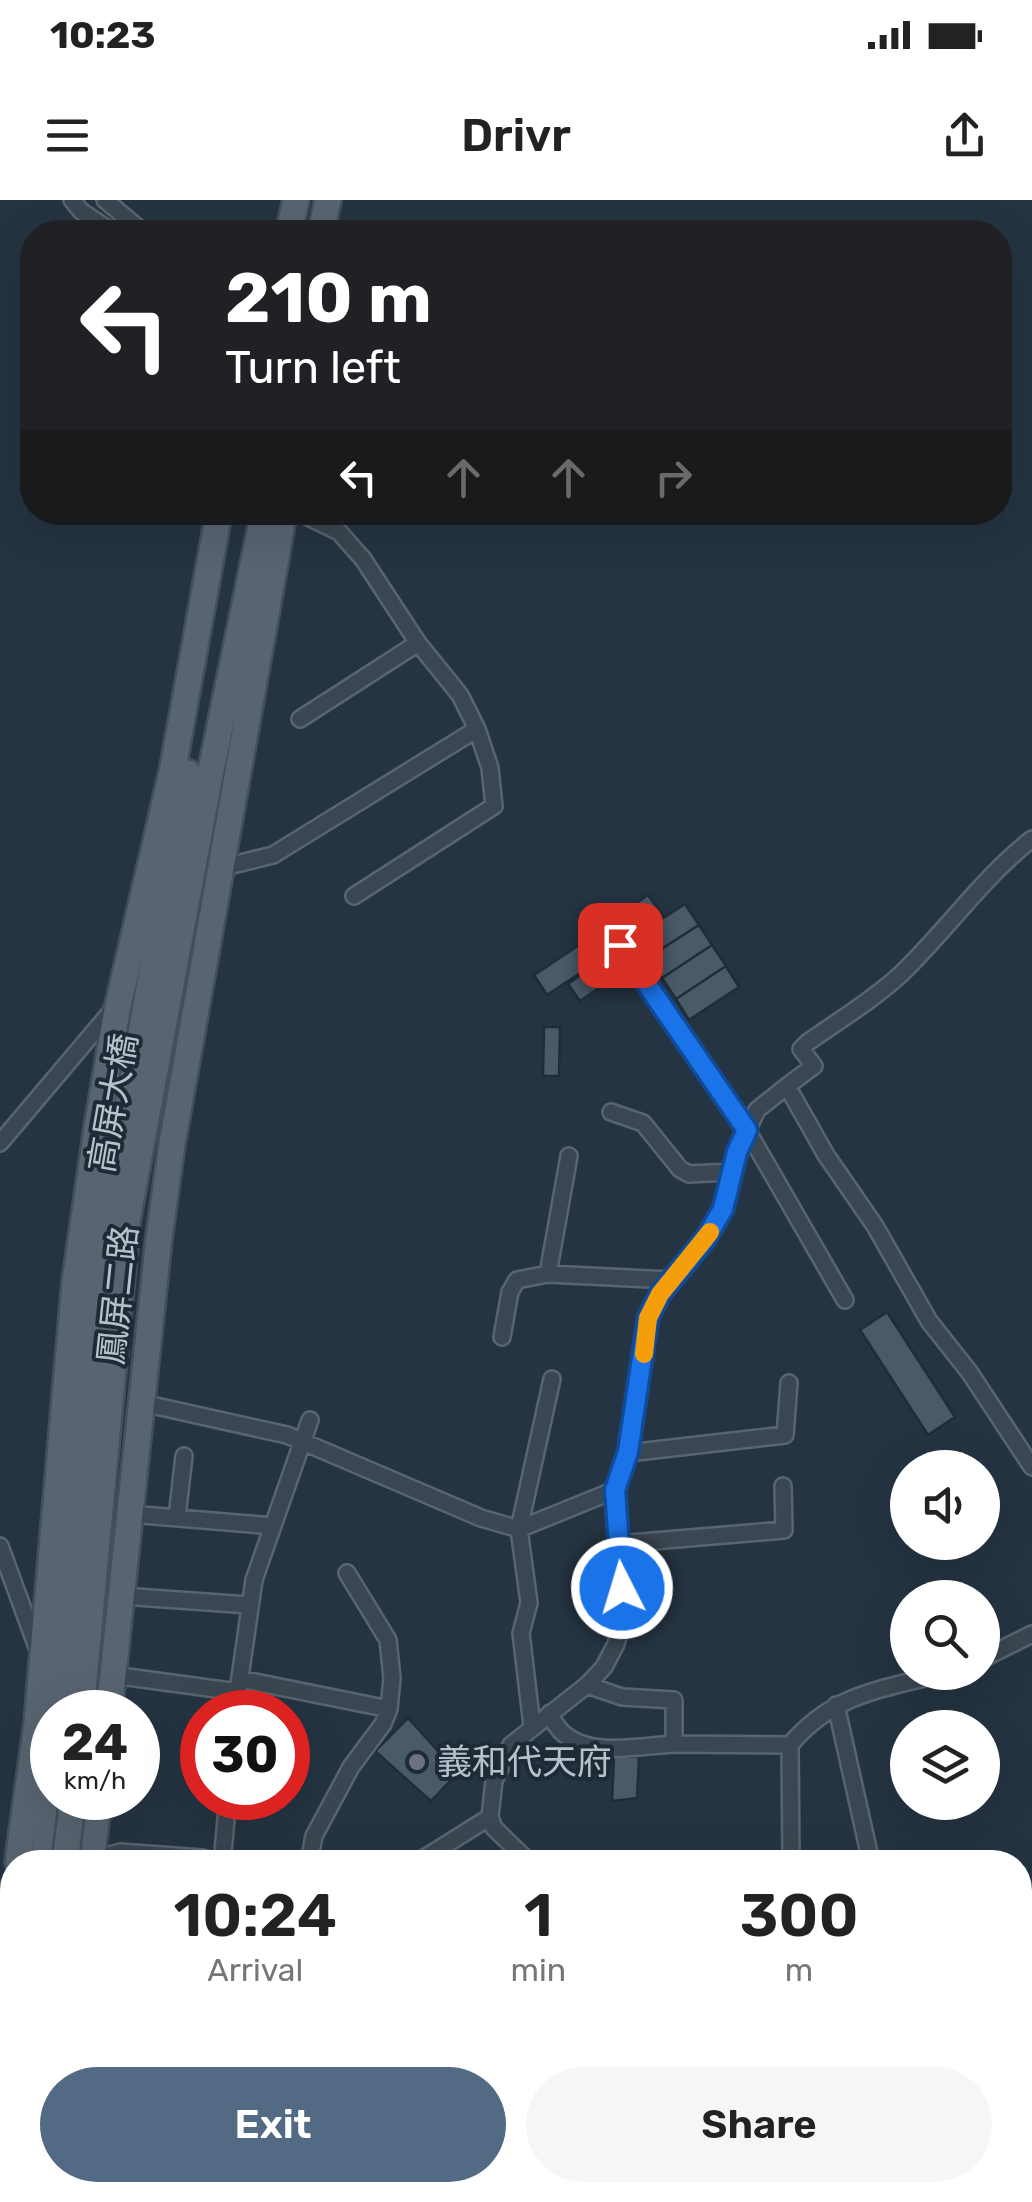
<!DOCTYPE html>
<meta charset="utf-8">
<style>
body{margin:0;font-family:Rubik,"Noto Sans TC",sans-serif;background:#f6f6f6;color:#222;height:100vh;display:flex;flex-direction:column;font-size:38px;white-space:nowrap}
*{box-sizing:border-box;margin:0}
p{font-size:32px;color:#767676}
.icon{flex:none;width:55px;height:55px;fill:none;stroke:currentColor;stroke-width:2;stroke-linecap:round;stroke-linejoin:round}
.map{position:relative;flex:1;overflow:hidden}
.side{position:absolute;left:0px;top:1650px;width:1032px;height:352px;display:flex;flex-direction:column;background:#fff;border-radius:40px 40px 0 0;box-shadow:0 10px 40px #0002}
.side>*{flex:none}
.hud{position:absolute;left:20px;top:20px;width:992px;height:305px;border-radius:40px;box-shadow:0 10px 40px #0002;background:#202124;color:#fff;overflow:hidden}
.buttons{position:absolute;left:890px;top:1250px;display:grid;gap:20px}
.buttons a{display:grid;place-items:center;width:110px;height:110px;border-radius:50%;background:#fff;box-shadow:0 10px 40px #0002;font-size:50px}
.speed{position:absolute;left:30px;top:1490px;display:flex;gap:20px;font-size:50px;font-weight:700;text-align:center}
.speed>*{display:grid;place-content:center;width:130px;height:130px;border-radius:50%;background:#fff;box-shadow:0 10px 40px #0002;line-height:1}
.speed small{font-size:25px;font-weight:400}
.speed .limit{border:15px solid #d22;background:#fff;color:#111}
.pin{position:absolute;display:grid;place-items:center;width:85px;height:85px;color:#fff;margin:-42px;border-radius:20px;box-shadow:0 5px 15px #0006}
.me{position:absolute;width:110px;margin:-55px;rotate:355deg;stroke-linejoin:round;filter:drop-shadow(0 0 8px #0008)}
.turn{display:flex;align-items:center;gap:35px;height:210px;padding:0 40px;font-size:45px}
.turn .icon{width:130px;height:130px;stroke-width:2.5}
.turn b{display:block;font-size:70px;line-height:85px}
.lanes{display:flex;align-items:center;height:95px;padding:0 40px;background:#0003;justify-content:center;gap:50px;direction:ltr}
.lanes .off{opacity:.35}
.eta{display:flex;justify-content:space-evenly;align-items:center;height:170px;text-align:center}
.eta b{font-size:60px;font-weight:600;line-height:70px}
.button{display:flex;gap:20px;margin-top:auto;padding:20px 40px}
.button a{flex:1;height:115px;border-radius:60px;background:#526a83;color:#fff;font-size:40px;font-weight:600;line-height:115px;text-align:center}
.button a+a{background:#f6f6f6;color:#222}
.status{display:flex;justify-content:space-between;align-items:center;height:70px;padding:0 50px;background:#fff;direction:ltr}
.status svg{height:28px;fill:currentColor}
header{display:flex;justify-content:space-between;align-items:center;height:130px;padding:0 40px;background:#fff;font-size:45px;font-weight:600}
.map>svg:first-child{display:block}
</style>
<div class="status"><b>10:23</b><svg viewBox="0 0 49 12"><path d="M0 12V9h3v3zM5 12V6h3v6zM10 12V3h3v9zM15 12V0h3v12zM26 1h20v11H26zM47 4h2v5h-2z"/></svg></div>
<header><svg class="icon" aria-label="menu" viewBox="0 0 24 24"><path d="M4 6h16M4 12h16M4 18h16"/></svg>Drivr<svg class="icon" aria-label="share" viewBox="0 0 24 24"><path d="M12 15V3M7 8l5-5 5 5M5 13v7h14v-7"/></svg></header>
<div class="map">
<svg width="1032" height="2002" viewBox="0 0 1032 2002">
<rect width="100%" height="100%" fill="#253442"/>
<!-- building -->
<path fill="#495a68" stroke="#202d39" stroke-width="2.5" d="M648 695 662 715 635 734 621 714Z
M685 704 699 725 649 757 635 736Z
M699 725 712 745 662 778 649 757Z
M605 728 618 748 547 795 534 775Z
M712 745 726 766 676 799 662 778Z
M612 753 624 771 580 801 568 784Z
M726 766 739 787 689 820 676 799Z
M544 827H560L559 876H543Z
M887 1112 955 1217 928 1235 860 1130Z
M408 1518 458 1573 431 1601 375 1551Z
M614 1556 639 1557 637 1598 612 1601Z
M699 1990H742V1996L699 1999Z"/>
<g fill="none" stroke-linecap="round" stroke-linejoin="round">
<defs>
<path id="street" d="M72 0 81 11 112 32
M105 0 143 32
M298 312 339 332 363 359 418 443 460 495 477 529 490 568 494 606 354 696
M300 519 418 443
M220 668 273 655 477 529
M599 714 747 930 845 1100
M787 886 814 866 801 849 807 843C838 821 873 800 901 774 947 730 982 678 1032 639
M611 912 643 923 680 969 689 974 732 972
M0 943 110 813 117 810
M548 1074 569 956
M502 1137 510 1092 517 1080 548 1074 670 1080
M156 1206 287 1235 481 1318 519 1329 615 1290
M628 1253 785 1235 789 1183
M130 1314 273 1326
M177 1317 184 1256
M618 1344 784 1330 783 1286
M0 1346 38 1450
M122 1396 249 1405
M982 1459 1032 1434
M113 1475 238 1492
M240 1479 389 1509
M587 1485 622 1497 674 1500V1544L790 1545C835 1491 885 1490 947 1472
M836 1505 871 1662
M235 1512 254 1380 310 1220
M550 1513C568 1563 633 1546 674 1544
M532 1526 521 1433 529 1403 519 1329 552 1179
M790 1545 791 1662
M85 1662 120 1652 202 1658 219 1662
M222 1662 228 1598
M309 1662 314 1636 351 1567 383 1524 389 1509 392 1478 388 1440 347 1373
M418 1662 490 1617
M529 1662 494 1628 490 1617 494 1581 511 1545 587 1485 604 1467 616 1444 623 1417 615 1290 628 1253 648 1118 660 1094 706 1039 723 1009 737 952 757 910 787 886 826 955 875 1026 929 1121 970 1173 1032 1267
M404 1990 406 2002
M623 1990V2002
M241 2002 248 1990"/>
<path id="primary" d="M289 32 296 0
M321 32 328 0
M61 1512 92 1148 107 1021 188 573
M81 1512 127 1021 209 580 264 312
M109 1512 159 1038 172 944 284 312
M18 1662 37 1523 75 1082 97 928 117 810 173 568 219 312
M44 1662 52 1593
M91 1662 99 1598
M0 1750 12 1689
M0 1848 12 1801
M0 1918 12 1876
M0 1999 12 1957"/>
</defs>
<!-- street casing -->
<use href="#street" stroke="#58646f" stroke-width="20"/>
<!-- primary casing -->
<use href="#primary" stroke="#434f5b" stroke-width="30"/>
<!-- street -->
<use href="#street" stroke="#3a4651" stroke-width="15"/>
<!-- primary -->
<use href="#primary" stroke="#586571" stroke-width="25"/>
<defs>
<path id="primary-bridge" d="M65 1662 73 1598"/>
</defs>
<!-- primary-bridge casing -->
<use href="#primary-bridge" stroke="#434f5b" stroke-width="30" stroke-linecap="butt"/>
<!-- primary-bridge -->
<use href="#primary-bridge" stroke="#586571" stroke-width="25"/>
</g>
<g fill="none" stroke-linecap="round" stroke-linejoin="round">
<defs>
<path id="route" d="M620 745 747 930 737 952 723 1009 706 1038 660 1094 648 1118 628 1252 615 1290 622 1388"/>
</defs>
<!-- route casing -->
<use href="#route" stroke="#114b97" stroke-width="25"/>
<!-- route -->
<use href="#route" stroke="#1a73e8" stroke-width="18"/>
<!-- slow -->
<path stroke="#f59e0b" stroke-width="18" d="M644 1154 648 1118 660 1094 710 1032"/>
</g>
<!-- markers -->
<circle fill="#6b7280" stroke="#1e2b37" stroke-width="4" cx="417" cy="1562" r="10"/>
<g text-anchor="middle" stroke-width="8" stroke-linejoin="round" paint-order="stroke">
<!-- street labels -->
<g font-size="35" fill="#b7c1cb" stroke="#1e2b37">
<text transform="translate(113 903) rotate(-80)" y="12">高屏大橋</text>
<text transform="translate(118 1095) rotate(-84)" y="12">鳳屏二路</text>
</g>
<!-- poi labels -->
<g font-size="35" fill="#b7c1cb" stroke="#1e2b37" text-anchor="start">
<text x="437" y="1574">義和代天府</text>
</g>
</g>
</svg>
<div class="buttons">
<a><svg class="icon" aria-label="sound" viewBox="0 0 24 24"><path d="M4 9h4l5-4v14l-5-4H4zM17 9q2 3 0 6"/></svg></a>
<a><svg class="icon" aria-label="search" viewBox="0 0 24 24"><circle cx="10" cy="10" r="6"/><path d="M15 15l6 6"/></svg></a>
<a><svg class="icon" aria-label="layers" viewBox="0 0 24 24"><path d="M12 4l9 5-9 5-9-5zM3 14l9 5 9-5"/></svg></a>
</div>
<div class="speed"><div>24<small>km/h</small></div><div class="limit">30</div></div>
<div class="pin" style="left:620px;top:745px;background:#d93025"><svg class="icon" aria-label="arrive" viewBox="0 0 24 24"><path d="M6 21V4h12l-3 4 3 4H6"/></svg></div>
<svg class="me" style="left:622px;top:1388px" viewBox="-20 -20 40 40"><circle r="17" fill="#1a73e8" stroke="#fff" stroke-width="3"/><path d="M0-11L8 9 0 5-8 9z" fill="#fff"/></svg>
<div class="hud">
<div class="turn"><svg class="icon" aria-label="left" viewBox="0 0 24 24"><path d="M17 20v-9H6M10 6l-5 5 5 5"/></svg><div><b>210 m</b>Turn left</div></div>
<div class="lanes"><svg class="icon" aria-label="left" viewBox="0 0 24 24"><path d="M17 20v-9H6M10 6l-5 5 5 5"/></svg><svg class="icon off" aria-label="ahead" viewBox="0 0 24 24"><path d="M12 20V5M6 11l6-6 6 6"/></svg><svg class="icon off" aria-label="ahead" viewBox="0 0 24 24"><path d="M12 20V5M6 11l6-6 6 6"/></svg><svg class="icon off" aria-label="right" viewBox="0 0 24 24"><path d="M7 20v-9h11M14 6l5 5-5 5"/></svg></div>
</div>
<section class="side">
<div class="eta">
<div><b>10:24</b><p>Arrival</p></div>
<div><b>1</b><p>min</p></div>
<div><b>300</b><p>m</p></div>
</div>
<div class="button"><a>Exit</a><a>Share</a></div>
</section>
</div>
